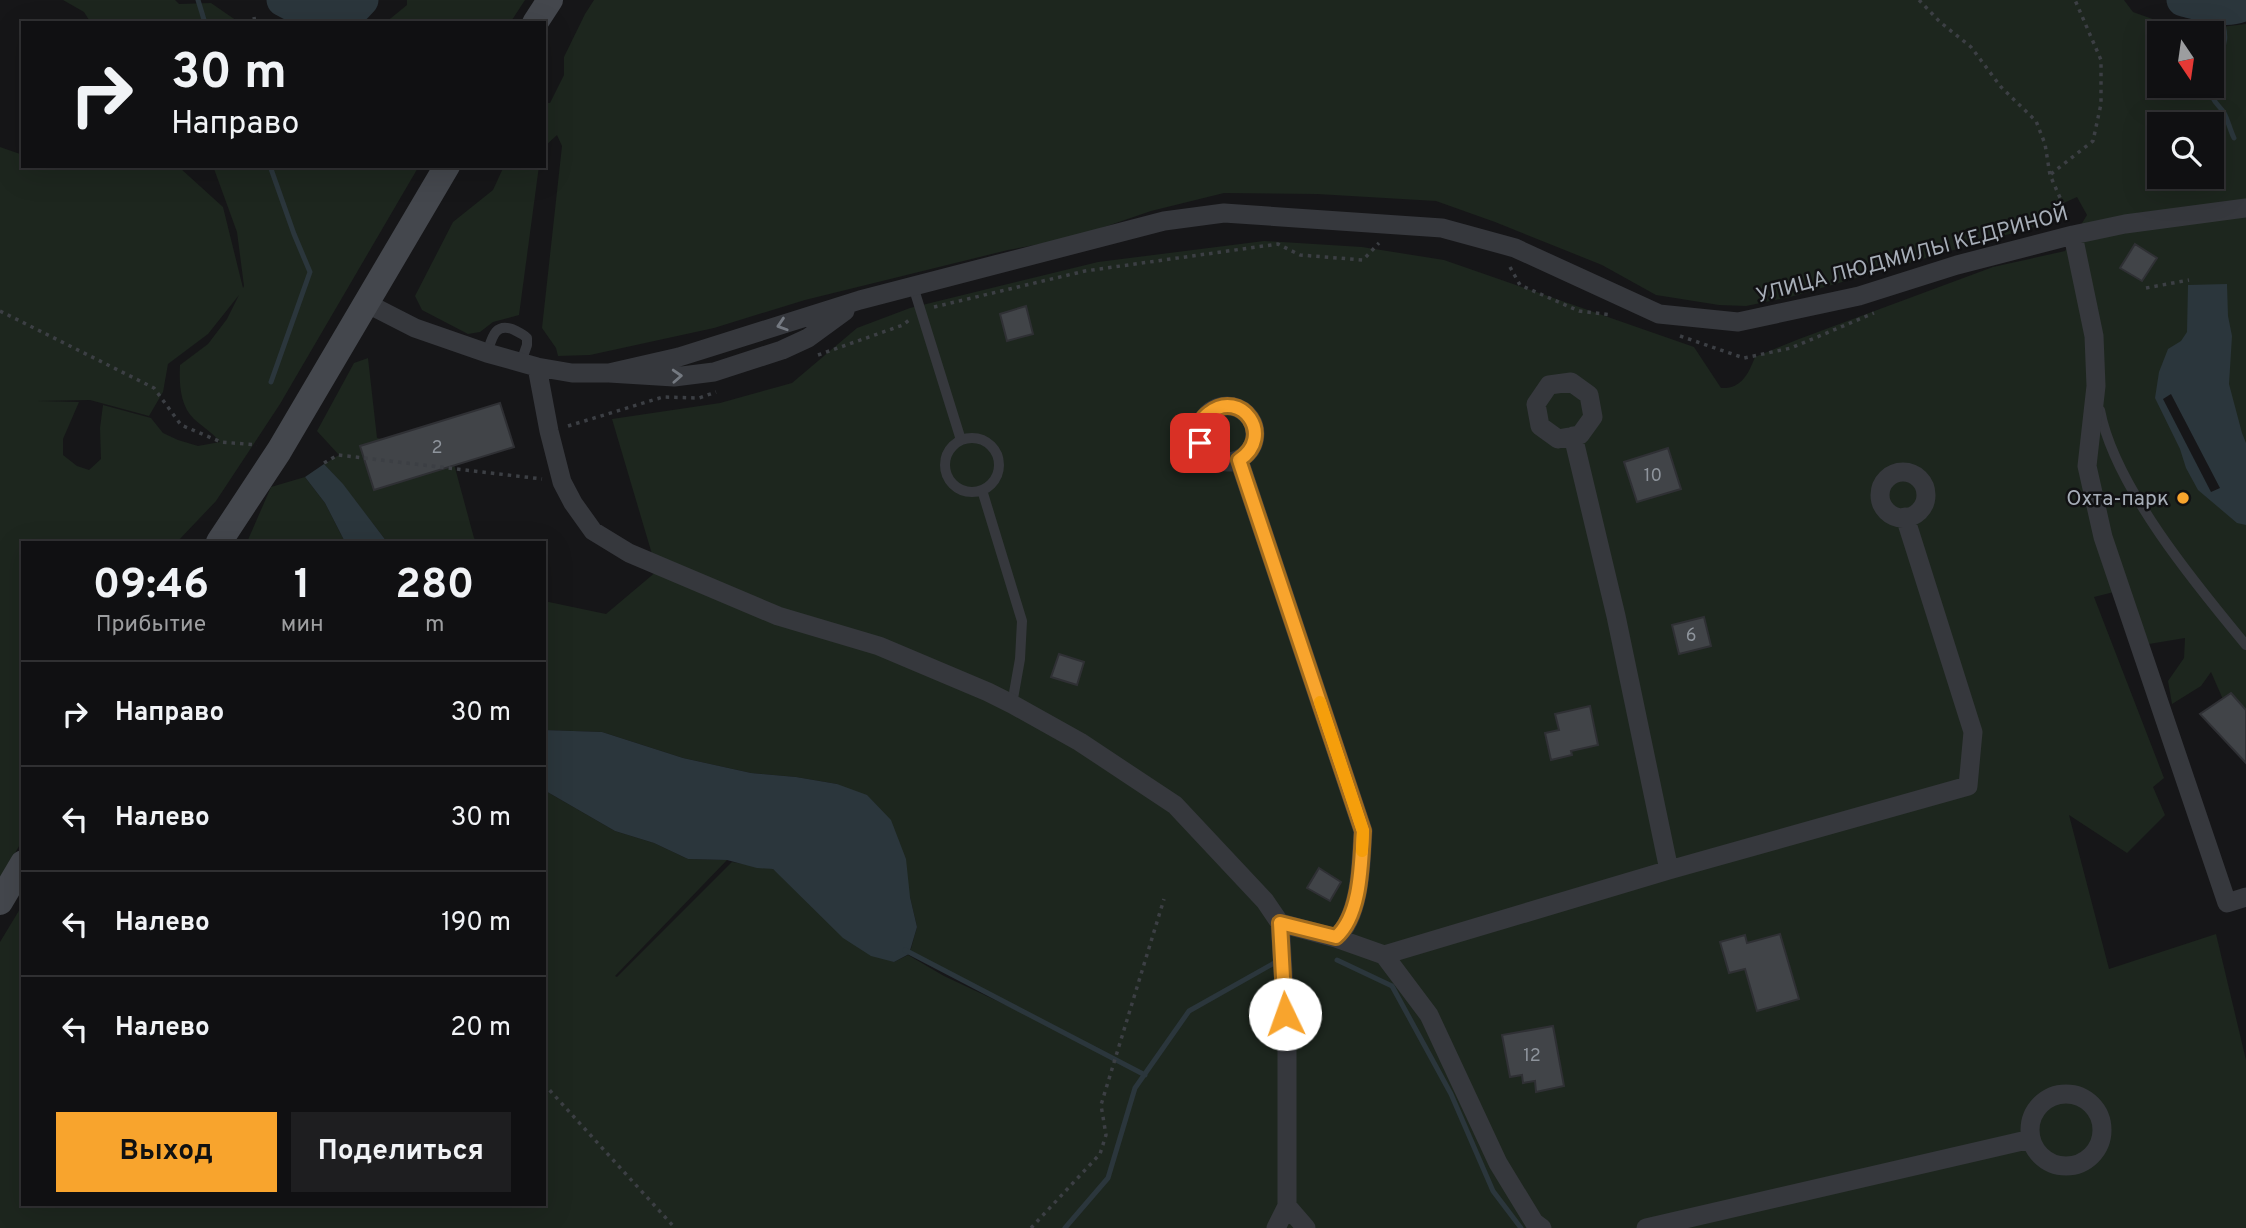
<!DOCTYPE html>
<html lang="ru">
<meta charset="utf-8">
<style>
body{margin:0;font-family:Overpass,sans-serif;background:#1e1e20;color:#f1f3f6;height:100vh;display:flex;flex-direction:column;font-size:26px;white-space:nowrap}
*{box-sizing:border-box;margin:0}
p{font-size:23px;color:#9c9d9f}
.icon{flex:none;width:38px;height:38px;fill:none;stroke:currentColor;stroke-width:2;stroke-linecap:round;stroke-linejoin:round}
.map{position:relative;flex:1;overflow:hidden}
.panel{position:absolute;left:21px;top:541px;width:525px;height:665px;display:flex;flex-direction:column;background:#101012;border-radius:0px;box-shadow:0 7px 28px #0002,0 0 0 2px #303032}
.panel>*{flex:none}
.hud{position:absolute;left:21px;top:21px;width:525px;height:147px;border-radius:0px;box-shadow:0 7px 28px #0002,0 0 0 2px #303032;background:#101012;color:#f1f3f6;overflow:hidden}
.needle{width:46px;rotate:167deg}
.controls{position:absolute;left:2147px;top:21px;display:grid;gap:14px}
.controls a{display:grid;place-items:center;width:77px;height:77px;border-radius:0px;background:#101012;box-shadow:0 7px 28px #0002,0 0 0 2px #303032;font-size:35px}
.pin{position:absolute;display:grid;place-items:center;width:60px;height:60px;color:#fff;margin:-30px;border-radius:14px;box-shadow:0 4px 10px #0006}
.me{position:absolute;width:77px;margin:-38px;rotate:357deg;stroke-linejoin:round;filter:drop-shadow(0 0 5px #0008)}
.turn{display:flex;align-items:center;gap:24px;height:147px;padding:0 35px;font-size:32px}
.turn .icon{width:91px;height:91px;stroke-width:2.5}
.turn b{display:block;font-size:49px;line-height:60px}
.eta{display:flex;justify-content:space-evenly;align-items:center;height:119px;text-align:center}
.eta b{font-size:42px;font-weight:700;line-height:49px}
.primary-button{display:flex;gap:14px;margin-top:auto;padding:14px 35px}
.primary-button a{flex:1;height:80px;border-radius:0px;background:#f8a42d;color:#111;font-size:28px;font-weight:700;line-height:80px;text-align:center}
.primary-button a+a{background:#1e1e20;color:#f1f3f6}
ul{padding:0;list-style:none}
li{display:flex;align-items:center;gap:21px;height:105px;padding:0 35px;border-top:2px solid #303032}
li div{flex:1}
li b{display:block;font-size:26px}
li em{font-style:normal}
.map>svg:first-child{display:block}
</style>
<div class="map">
<svg width="2246" height="1228" viewBox="0 0 2246 1228">
<rect width="100%" height="100%" fill="#161618"/>
<!-- green -->
<path fill="#1d261e" fill-rule="evenodd" d="M63 0H175L179 4 211 3 240 23H91L84 12Z
M407 0H525L510 23H385L407 5Z
M594 0H2124L2133 12 2186 31 2246 24V752L2211 672 2201 686 2172 704 2168 681 2184 658 2185 638 2149 644 2114 592 2094 597 2164 778 2153 787 2165 815 2127 853 2069 815 2109 969 2216 934 2246 1060V1228H0V942L23 904V1204H544V790L615 831 654 843 688 859 727 860 615 976 617 977 732 862 773 869 894 962 908 955 944 976 1031 1017 910 952 917 927 910 897 837 784 796 777 751 773 683 758 602 732 544 730V601L606 614 657 571 612 419 720 403 792 383 857 328 910 308 1098 262 1264 241 1362 247 1444 260 1694 347 1721 388C1741 389 1748 375 1755 357L1799 339 1993 267 2065 251 2087 215 2077 197 2046 211 2034 227 1790 297 1746 306 1719 305 1656 295 1602 265 1495 222 1436 201 1317 194 1224 193 1151 211 1072 238 1008 250 805 300 714 328 590 355 558 356 556 348 542 328 562 146 557 135 544 147V103H550L564 75V57L585 14ZM2160 33H2212V86H2160ZM2160 124H2212V177H2160Z
M0 147 23 155V166H163L180 168 223 207 243 288 244 286 237 232 213 166H419L280 404 216 501 177 542H23V839L0 880ZM239 295 227 319 208 344 180 365C179 383 180 406 194 419 203 427 213 433 220 442L198 446 178 440 163 433 151 418 103 405 100 428 101 459 89 470 77 466 63 455V439L79 402 38 401 90 400 149 416 163 392 168 364 208 334Z
M504 166H539L519 315 493 322 480 332 468 334 422 310 415 296 453 222 493 190Z
M368 358 377 438 451 453 474 538 477 542H387L343 485 324 464 339 455 317 431 354 363Z
M305 477 325 503 345 542H247L271 487Z"/>
<!-- water -->
<path fill="#2b363c" d="M2227 284 2228 316 2232 336 2229 384 2242 433 2246 443V525L2237 523 2198 490 2186 468 2180 449 2155 398 2159 372 2168 349 2181 341 2187 332 2188 285Z
M324 464 343 484 387 542H345L325 503 305 477Z
M544 730 602 732 683 758 751 773 796 777 837 784 867 795 891 820 906 859 910 897 917 927 909 954 894 962 871 956 843 938 773 869 757 868 727 860 688 859 654 843 615 831 544 790Z"/>
<!-- pier -->
<path fill="#161618" d="M2171 394 2220 488 2211 492 2163 399Z"/>
<g fill="none" stroke-linecap="round" stroke-linejoin="round">
<!-- stream -->
<path stroke="#2b363c" stroke-width="5" d="M198 0 205 23
M2212 66C2229 42 2227 36 2218 8
M2205 86 2202 93 2213 98C2216 105 2221 107 2224 113 2228 120 2230 130 2234 138
M270 166 294 234 310 272 271 382
M905 950 1145 1075
M1337 960 1392 986 1451 1094 1493 1191 1521 1228
M1065 1228 1108 1178 1135 1088 1189 1011 1276 962"/>
<!-- river -->
<path stroke="#2b363c" stroke-width="33" d="M283 0 300 9 347 16 362 0
M2183 0C2201 4 2229 15 2246 3"/>
</g>
<!-- building -->
<path fill="#414448" stroke="#2f3034" stroke-width="2" d="M2135 244 2157 258 2142 281 2120 268Z
M1026 306 1033 334 1007 341 1000 314Z
M500 403 514 447 374 490 360 446Z
M1668 448 1681 489 1637 502 1624 462Z
M1704 617 1711 646 1679 654 1672 625Z
M1059 654 1084 662 1077 685 1051 677Z
M2231 693 2246 710V763L2200 714Z
M1590 706 1598 745 1571 751 1572 755 1551 760 1545 733 1559 730 1555 714Z
M1319 868 1341 882 1330 901 1307 888Z
M1780 934 1799 999 1757 1011 1745 969 1729 973 1720 942 1745 935 1747 943Z
M1553 1026 1564 1086 1536 1092 1535 1081 1523 1083 1522 1075 1510 1077 1502 1035Z"/>
<g fill="none" stroke-linecap="round" stroke-linejoin="round">
<!-- path -->
<path stroke="#3c3f44" stroke-width="3.5" stroke-dasharray="3.5 5" stroke-linecap="butt" d="M1919 0 1940 22 1971 47 2001 87 2036 121 2045 144 2050 175 2068 216
M254 17 255 23
M2051 174 2093 141 2101 104V60L2075 0
M1510 267 1520 285 1579 311 1612 315
M2146 288 2189 280
M934 307 1085 271 1278 244 1300 255 1363 260 1379 243
M0 311 154 388 181 425 221 442 257 445
M1680 336 1744 358 1791 348 1874 313
M818 355 903 325 909 320
M568 426 663 397 699 398 716 392
M324 463 338 455 542 479
M544 1084 675 1228
M1031 1228 1100 1154 1106 1135 1101 1105 1164 899"/>
<!-- lane -->
<path stroke="#36383d" stroke-width="10" d="M913 286 961 440
M487 353C492 339 494 323 512 329 518 332 522 333 527 338V345L521 362
M2100 410C2114 486 2197 586 2246 645
M945 465a27 27 0 1 1 54 0a27 27 0 1 1-54 0Z
M982 490 1022 621 1020 659 1012 704"/>
<!-- street -->
<path stroke="#36383d" stroke-width="19" d="M2073 235 2094 336 2096 386 2087 466 2103 537 2227 903 2246 897
M368 304 415 328 487 353 537 367 572 373H609L674 377 714 372 782 350 808 338 845 311
M537 367 549 431 562 482 573 503 593 531 629 553 778 616 879 646 988 692 1012 704 1080 742 1175 805 1265 901 1280 923 1287 1037V1206L1276 1228
M609 373 679 357 860 300 1164 221 1224 213 1442 228 1515 248 1659 314 1738 322 1859 296 1957 265 2073 235 2125 224 2246 208
M1571 382 1589 395 1593 417 1580 435 1558 439 1540 426 1536 404 1549 385Z
M1199 434a28 28 0 1 1 56 0a28 28 0 1 1-56 0Z
M1573 436 1616 616 1669 870
M1239 460 1363 831C1361 863 1361 915 1336 938
M1880 495a23 23 0 1 1 46 0a23 23 0 1 1-46 0Z
M1280 923 1336 938 1384 955 1429 1015 1498 1163 1534 1222 1542 1228
M1384 955 1669 870 1968 786 1973 732 1905 517
M2030 1130a36 36 0 1 1 72 0a36 36 0 1 1-72 0Z
M1287 1206 1306 1228
M1646 1228 2031 1139"/>
<!-- secondary -->
<path stroke="#44474d" stroke-width="26" d="M535 23 550 0
M219 542 279 451 447 166
M0 902 23 863"/>
</g>
<!-- one-way arrows -->
<defs><path id="oneway-chevron" d="M-2-3.5L2.5 0L-2 3.5" fill="none" stroke-width="1.6" stroke-linecap="round" stroke-linejoin="round" transform="scale(1.75)"/></defs>
<g stroke="#747981">
<use href="#oneway-chevron" transform="translate(782 325) rotate(162)"/>
<use href="#oneway-chevron" transform="translate(677 376) rotate(-3)"/>
</g>
<g fill="none" stroke-linecap="round" stroke-linejoin="round">
<defs>
<path id="route" d="M1200 443C1198 432 1199 420 1209 413 1241 388 1276 436 1239 460L1363 831C1361 864 1361 915 1336 937L1280 923 1285 1014"/>
</defs>
<!-- route casing -->
<use href="#route" stroke="#a16b1d" stroke-width="18"/>
<!-- route -->
<use href="#route" stroke="#f8a42d" stroke-width="12"/>
<!-- slow -->
<path stroke="#f59e0b" stroke-width="12" d="M1320 702 1363 831 1362 851"/>
</g>
<!-- markers -->
<circle fill="#f8a42d" stroke="#111113" stroke-width="2.5" cx="2183" cy="498" r="7"/>
<g text-anchor="middle" stroke-width="5" stroke-linejoin="round" paint-order="stroke">
<!-- number labels -->
<g font-size="18" fill="#8e949c">
<text x="437" y="453">2</text>
<text x="1653" y="481">10</text>
<text x="1691" y="641">6</text>
<text x="1532" y="1061">12</text>
</g>
<!-- street labels -->
<g font-size="21" fill="#a7aeb8" stroke="#111113">
<text transform="translate(1912 254) rotate(-15)" y="7">УЛИЦА ЛЮДМИЛЫ КЕДРИНОЙ</text>
</g>
<!-- poi labels -->
<g font-size="21" fill="#a7aeb8" stroke="#111113" text-anchor="end">
<text x="2169" y="505">Охта-парк</text>
</g>
</g>
</svg>
<div class="controls">
<a><svg class="needle" viewBox="-14 -14 28 28"><path d="M0-13l5 13h-10z" fill="#e53935"/><path d="M0 13l5-13h-10z" fill="#9c9d9f"/></svg></a>
<a><svg class="icon" aria-label="search" viewBox="0 0 24 24"><circle cx="10" cy="10" r="6"/><path d="M15 15l6 6"/></svg></a>
</div>
<div class="pin" style="left:1200px;top:443px;background:#d93025"><svg class="icon" aria-label="arrive" viewBox="0 0 24 24"><path d="M6 21V4h12l-3 4 3 4H6"/></svg></div>
<svg class="me" style="left:1285px;top:1014px" viewBox="-20 -20 40 40"><circle r="19" fill="#fff"/><path d="M0-13L10 11 0 6-10 11z" fill="#f8a42d"/></svg>
<div class="hud">
<div class="turn"><svg class="icon" aria-label="right" viewBox="0 0 24 24"><path d="M7 20v-9h11M14 6l5 5-5 5"/></svg><div><b>30 m</b>Направо</div></div>
</div>
<section class="panel">
<div class="eta">
<div><b>09:46</b><p>Прибытие</p></div>
<div><b>1</b><p>мин</p></div>
<div><b>280</b><p>m</p></div>
</div>
<ul>
<li><svg class="icon" aria-label="right" viewBox="0 0 24 24"><path d="M7 20v-9h11M14 6l5 5-5 5"/></svg><div><b>Направо</b></div><em>30 m</em></li>
<li><svg class="icon" aria-label="left" viewBox="0 0 24 24"><path d="M17 20v-9H6M10 6l-5 5 5 5"/></svg><div><b>Налево</b></div><em>30 m</em></li>
<li><svg class="icon" aria-label="left" viewBox="0 0 24 24"><path d="M17 20v-9H6M10 6l-5 5 5 5"/></svg><div><b>Налево</b></div><em>190 m</em></li>
<li><svg class="icon" aria-label="left" viewBox="0 0 24 24"><path d="M17 20v-9H6M10 6l-5 5 5 5"/></svg><div><b>Налево</b></div><em>20 m</em></li>
</ul>
<div class="primary-button"><a>Выход</a><a>Поделиться</a></div>
</section>
</div>
